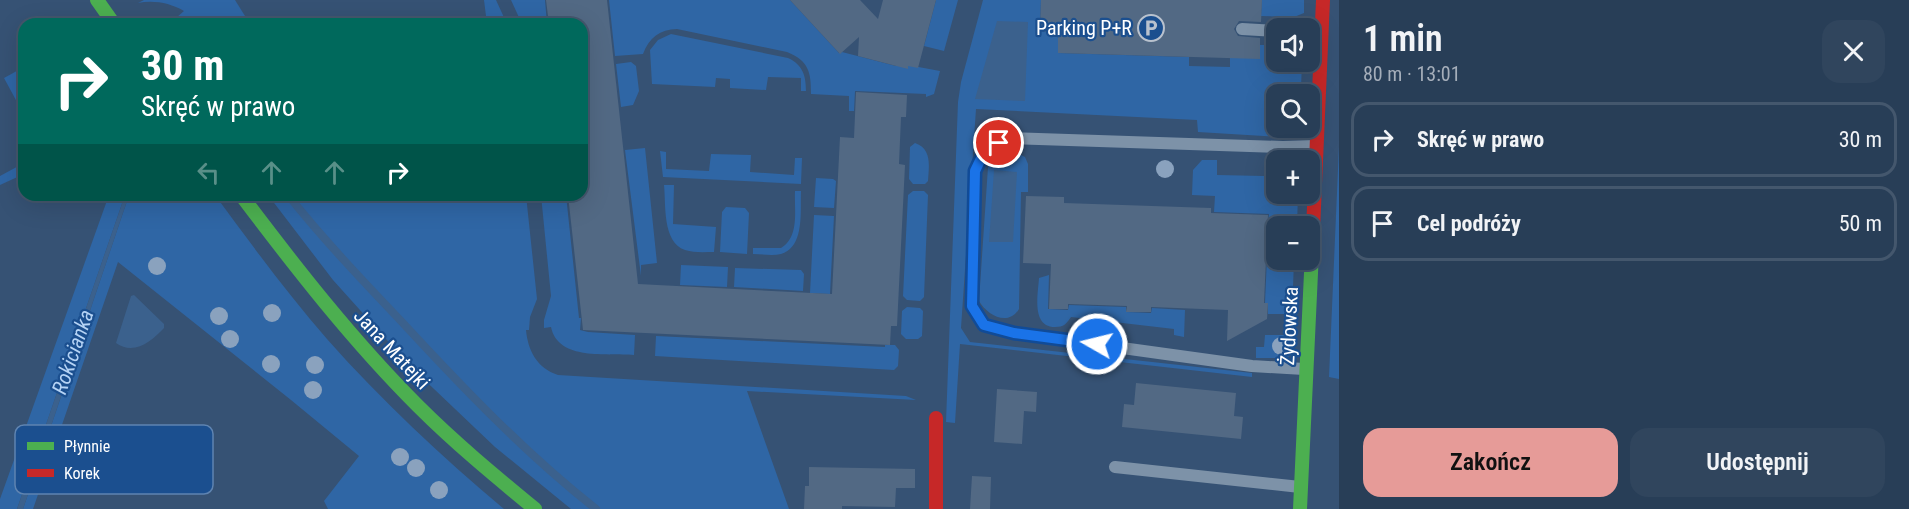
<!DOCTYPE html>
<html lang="pl">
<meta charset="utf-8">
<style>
body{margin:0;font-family:"Roboto Condensed",sans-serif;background:#30455d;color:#f1f3f6;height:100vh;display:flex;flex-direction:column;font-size:22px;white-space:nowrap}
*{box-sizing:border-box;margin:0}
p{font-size:20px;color:#a5aeba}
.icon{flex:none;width:33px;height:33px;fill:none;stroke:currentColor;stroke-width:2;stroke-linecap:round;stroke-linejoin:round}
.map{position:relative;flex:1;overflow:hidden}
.panel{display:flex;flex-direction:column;background:#283e57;width:570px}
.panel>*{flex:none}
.guide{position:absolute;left:18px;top:18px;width:570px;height:183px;border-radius:18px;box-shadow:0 6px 24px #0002,0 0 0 2px #44576d;background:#00695c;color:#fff;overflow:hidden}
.controls{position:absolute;left:1266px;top:18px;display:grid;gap:12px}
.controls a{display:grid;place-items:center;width:54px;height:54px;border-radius:12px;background:#283e57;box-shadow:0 6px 24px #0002,0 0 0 2px #44576d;font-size:30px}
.pin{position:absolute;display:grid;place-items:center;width:51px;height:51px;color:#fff;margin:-26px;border:3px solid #fff;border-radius:50%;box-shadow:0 2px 6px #0007}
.me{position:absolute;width:66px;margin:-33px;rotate:278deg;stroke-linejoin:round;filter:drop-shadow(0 0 4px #0008)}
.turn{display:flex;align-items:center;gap:21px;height:126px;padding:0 24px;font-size:27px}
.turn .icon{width:78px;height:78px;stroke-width:2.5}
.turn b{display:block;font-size:42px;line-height:51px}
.lanes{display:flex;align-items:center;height:57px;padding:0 24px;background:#0003;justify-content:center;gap:30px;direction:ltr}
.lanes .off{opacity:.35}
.round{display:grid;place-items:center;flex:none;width:63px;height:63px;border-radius:18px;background:#30455d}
.head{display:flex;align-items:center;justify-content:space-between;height:102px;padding:0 24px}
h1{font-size:36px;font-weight:600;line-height:45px}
.cta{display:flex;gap:12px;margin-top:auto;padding:12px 24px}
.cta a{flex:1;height:69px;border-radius:18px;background:#e69b98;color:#111;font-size:24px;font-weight:600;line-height:69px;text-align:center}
.cta a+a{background:#30455d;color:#f1f3f6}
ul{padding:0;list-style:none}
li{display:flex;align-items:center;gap:18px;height:75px;margin:0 12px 9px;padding:0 12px;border:3px solid #44576d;border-radius:18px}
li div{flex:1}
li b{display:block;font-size:22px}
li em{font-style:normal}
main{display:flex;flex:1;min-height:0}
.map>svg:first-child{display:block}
</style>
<main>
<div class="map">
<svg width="1339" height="509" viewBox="0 0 1339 509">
<rect width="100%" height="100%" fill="#365274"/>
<!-- green -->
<path fill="#2f66a5" d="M144 0H235L250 24H169L184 11C170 3 154 0 138 3Z
M484 0H496L507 24H487Z
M511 0H545L547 24H522Z
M609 0H790L839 53 842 52 896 66 897 63 940 71 934 94 926 97V94L855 91 854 111H849V96L811 94C811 72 809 61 787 52L677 29C660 29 649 38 643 54L615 56Z
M936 0H958L944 51 924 46Z
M983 0H1041L1040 31 1058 32V53L1189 57V66L1230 67V58H1260V45H1276V62H1302L1301 88H1282V94H1276V128H1299V132L1293 135H1280L1279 137 1198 132 1197 120 976 109 961 328 970 342 1252 373V377L960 344 955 423 946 422 958 102 961 82Z
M1262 0H1304V13L1294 17 1261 16Z
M671 34 788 58C803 65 806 76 806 91H801V78L768 77 766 90 730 88V79L716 78 715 87 652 84 650 50 658 40Z
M631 62 636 66 639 91 633 105 621 107 616 64Z
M24 67V98L17 102 4 78Z
M915 143C932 149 929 165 928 181L925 184H913L909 179 910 147Z
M1339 146V379L1329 377Z
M645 148 657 263 641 265V276L625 150Z
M660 151 666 152V169L709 171 711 154 751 155 750 172 794 175 795 158H802L801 184 663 177Z
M1007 152H1015L1025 157 1028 164V192H1021L1019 309C1008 327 987 315 979 301L988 167 997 154Z
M1290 158 1296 160H1276V194H1298L1297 226H1276V244V227L1268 226 1269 214 1214 212 1215 196 1192 195 1193 170 1202 160H1217V175L1264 176 1266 159Z
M24 163V174L0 185V176Z
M816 178 833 179 836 181 834 208 814 207Z
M664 185H674L673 224 716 227 714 252C705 252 694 253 685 250 662 242 666 204 664 185Z
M795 191H801C800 211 805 247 781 254 772 256 762 254 753 254V248H781C800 237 794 209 795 191Z
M913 191H924L928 195 924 297 920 301 907 300 903 296 908 195Z
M109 195H125L17 509H0V499Z
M129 195H215C251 244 287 293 327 339 381 400 441 456 504 509H328L324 501 359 456 291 400 118 262 33 509H23Z
M268 195H526L537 299 530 317 529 330H526C528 351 537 368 558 375L906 396 916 400 747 391 789 509H571L495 447 413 369 333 280Z
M541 195H566L579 318H581L580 330 588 332 635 335 634 355C607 353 558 361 551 327L544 328V320L551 296Z
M726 207 745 208 749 213 747 254 720 252 722 212Z
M814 215 834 216 830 294 810 293Z
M1267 257H1276V260H1294L1292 314H1268V303H1265Z
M681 265 728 267 727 287 680 285Z
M735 268 801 270 804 274 803 291 734 287Z
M1049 275 1048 309 1068 310 1069 305 1126 307V312L1151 313 1152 308 1185 310 1184 337 1174 335V329L1071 317C1066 324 1064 327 1055 327 1031 327 1038 294 1039 278Z
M907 307 920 308 923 311 922 336 918 339H906L901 334 902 311Z
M1265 335H1291L1290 356 1285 358H1256V347H1264Z
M656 336 885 347V345H895L899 350 898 366 894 370 655 356Z"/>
<!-- water -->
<path fill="#3b618d" d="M997 21 1028 22 1025 101 975 99Z
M994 170 1017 172 1013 242H989Z
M125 195H129L23 509H17Z
M134 295 164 324V328C152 341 134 356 116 343L131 296Z"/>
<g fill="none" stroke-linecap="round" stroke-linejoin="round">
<!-- stream -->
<path stroke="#3b618d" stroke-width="8" d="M288 195C323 239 362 280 401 321 462 387 525 453 596 509"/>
</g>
<!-- building -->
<path fill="#526984" d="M546 0H607L638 284 832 294 840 137 854 138 856 92 907 95 906 117H901L899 164 905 165 897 326H891L890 345 583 330 568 195H582V24H549Z
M790 0H860L878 19 883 0H936L918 68 908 66V69L858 56 859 37 840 54Z
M1041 0H1262L1261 22 1239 21 1234 29 1238 36 1260 38V59L1058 53V32L1040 31Z
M1026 196 1064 197V203L1211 208V213L1268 215 1264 303H1268L1267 319 1227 341 1228 310 1151 307V312H1126L1127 306 1068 304V309H1049L1051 264 1023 263Z
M1136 383 1236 393 1234 416 1243 417 1241 439 1122 427 1124 404 1134 405Z
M997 389 1037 392 1036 412 1024 411 1022 444 994 442Z
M809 467 915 469V488H896L895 507 842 506V509H804L805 486H809Z
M972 476 991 477 990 509H970Z"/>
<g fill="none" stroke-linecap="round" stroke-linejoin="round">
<!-- lane -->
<path stroke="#7d92a8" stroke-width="12" d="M1242 29 1276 31
M1304 369 1252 366 1014 333 984 325 972 307 975 171 986 148 1012 138 1283 147 1315 146
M1115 467 1300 487"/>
<!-- fast -->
<path stroke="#4caf50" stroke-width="14" d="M97 0 114 24
M241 195C296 268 353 341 418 406 455 443 495 476 535 509
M1300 509 1313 230"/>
<!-- jam -->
<path stroke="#c62828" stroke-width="14" d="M1313 230 1323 0
M936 418V509"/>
</g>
<!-- trees -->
<g fill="#8aa2be">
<circle cx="1165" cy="169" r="9"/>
<circle cx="157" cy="266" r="9"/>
<circle cx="272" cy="313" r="9"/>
<circle cx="219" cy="316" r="9"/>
<circle cx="230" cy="339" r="9"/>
<circle cx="1281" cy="346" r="9"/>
<circle cx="271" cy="364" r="9"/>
<circle cx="315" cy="365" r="9"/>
<circle cx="313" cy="390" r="9"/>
<circle cx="400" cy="457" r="9"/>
<circle cx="416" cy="468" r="9"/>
<circle cx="439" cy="490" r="9"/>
</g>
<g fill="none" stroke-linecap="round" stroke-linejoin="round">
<defs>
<path id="route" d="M999 143 986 148 975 171 972 306 984 325 1014 333 1097 344"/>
</defs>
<!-- route casing -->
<use href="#route" stroke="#114b97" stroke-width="15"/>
<!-- route -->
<use href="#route" stroke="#1a73e8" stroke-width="10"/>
</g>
<!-- icons -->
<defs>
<symbol id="parking-ring" viewBox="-11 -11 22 22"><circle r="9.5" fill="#1b4f8f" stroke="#b9c2ce" stroke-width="1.5"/><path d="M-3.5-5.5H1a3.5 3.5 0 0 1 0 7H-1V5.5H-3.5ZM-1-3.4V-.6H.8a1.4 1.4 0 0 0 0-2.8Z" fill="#b9c2ce"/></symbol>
</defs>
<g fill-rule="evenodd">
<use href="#parking-ring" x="1136" y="13" width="30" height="30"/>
</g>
<g text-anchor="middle" stroke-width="4.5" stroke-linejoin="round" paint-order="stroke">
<!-- poi labels -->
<g font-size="20" fill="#fff" stroke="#1b4f8f" text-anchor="end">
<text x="1132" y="35">Parking P+R</text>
</g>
<!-- street labels -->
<g font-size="20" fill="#fff" stroke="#1b4f8f">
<text transform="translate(1289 326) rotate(-87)" y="7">Żydowska</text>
<text transform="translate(392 349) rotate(47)" y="7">Jana Matejki</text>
</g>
<!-- water labels -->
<g font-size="21" font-style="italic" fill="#b5d3f5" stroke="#1b4f8f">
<text transform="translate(73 352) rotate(-71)" y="7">Rokicianka</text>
</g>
</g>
<!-- legend -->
<rect x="15" y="425" width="198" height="69" rx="9" fill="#1b4f8f" stroke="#5f84b1" stroke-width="1.5"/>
<rect x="27" y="442" width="27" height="8" fill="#4caf50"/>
<rect x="27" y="469" width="27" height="8" fill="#c62828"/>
<g font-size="16" fill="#fff">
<text x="64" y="452">Płynnie</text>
<text x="64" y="479">Korek</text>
</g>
</svg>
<div class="controls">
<a><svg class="icon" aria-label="sound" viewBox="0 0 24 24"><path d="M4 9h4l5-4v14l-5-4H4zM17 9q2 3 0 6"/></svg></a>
<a><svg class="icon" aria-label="search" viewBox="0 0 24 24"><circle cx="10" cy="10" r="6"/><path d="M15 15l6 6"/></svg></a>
<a>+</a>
<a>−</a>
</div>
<div class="pin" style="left:999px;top:143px;background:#d93025"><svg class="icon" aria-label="arrive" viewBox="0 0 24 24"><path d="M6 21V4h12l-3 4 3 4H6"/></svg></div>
<svg class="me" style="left:1097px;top:344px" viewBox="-20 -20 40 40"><circle r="17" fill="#1a73e8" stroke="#fff" stroke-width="3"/><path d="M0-11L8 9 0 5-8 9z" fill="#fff"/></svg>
<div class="guide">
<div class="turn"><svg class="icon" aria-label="right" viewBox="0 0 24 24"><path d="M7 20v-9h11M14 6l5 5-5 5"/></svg><div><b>30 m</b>Skręć w prawo</div></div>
<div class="lanes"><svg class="icon off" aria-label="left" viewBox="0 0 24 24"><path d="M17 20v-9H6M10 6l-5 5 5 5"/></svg><svg class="icon off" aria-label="ahead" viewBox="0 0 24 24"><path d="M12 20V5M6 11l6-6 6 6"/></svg><svg class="icon off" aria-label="ahead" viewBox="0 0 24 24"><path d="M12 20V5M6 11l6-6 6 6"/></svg><svg class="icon" aria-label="right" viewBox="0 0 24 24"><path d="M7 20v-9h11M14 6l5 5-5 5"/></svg></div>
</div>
</div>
<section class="panel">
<div class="head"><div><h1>1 min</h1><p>80 m · 13:01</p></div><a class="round"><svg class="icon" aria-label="close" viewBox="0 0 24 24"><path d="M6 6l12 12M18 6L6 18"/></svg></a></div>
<ul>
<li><svg class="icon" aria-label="right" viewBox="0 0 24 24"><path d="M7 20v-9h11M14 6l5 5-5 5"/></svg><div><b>Skręć w prawo</b></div><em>30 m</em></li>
<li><svg class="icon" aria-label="arrive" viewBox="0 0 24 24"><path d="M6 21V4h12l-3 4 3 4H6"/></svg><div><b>Cel podróży</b></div><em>50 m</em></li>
</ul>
<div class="cta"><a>Zakończ</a><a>Udostępnij</a></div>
</section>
</main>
